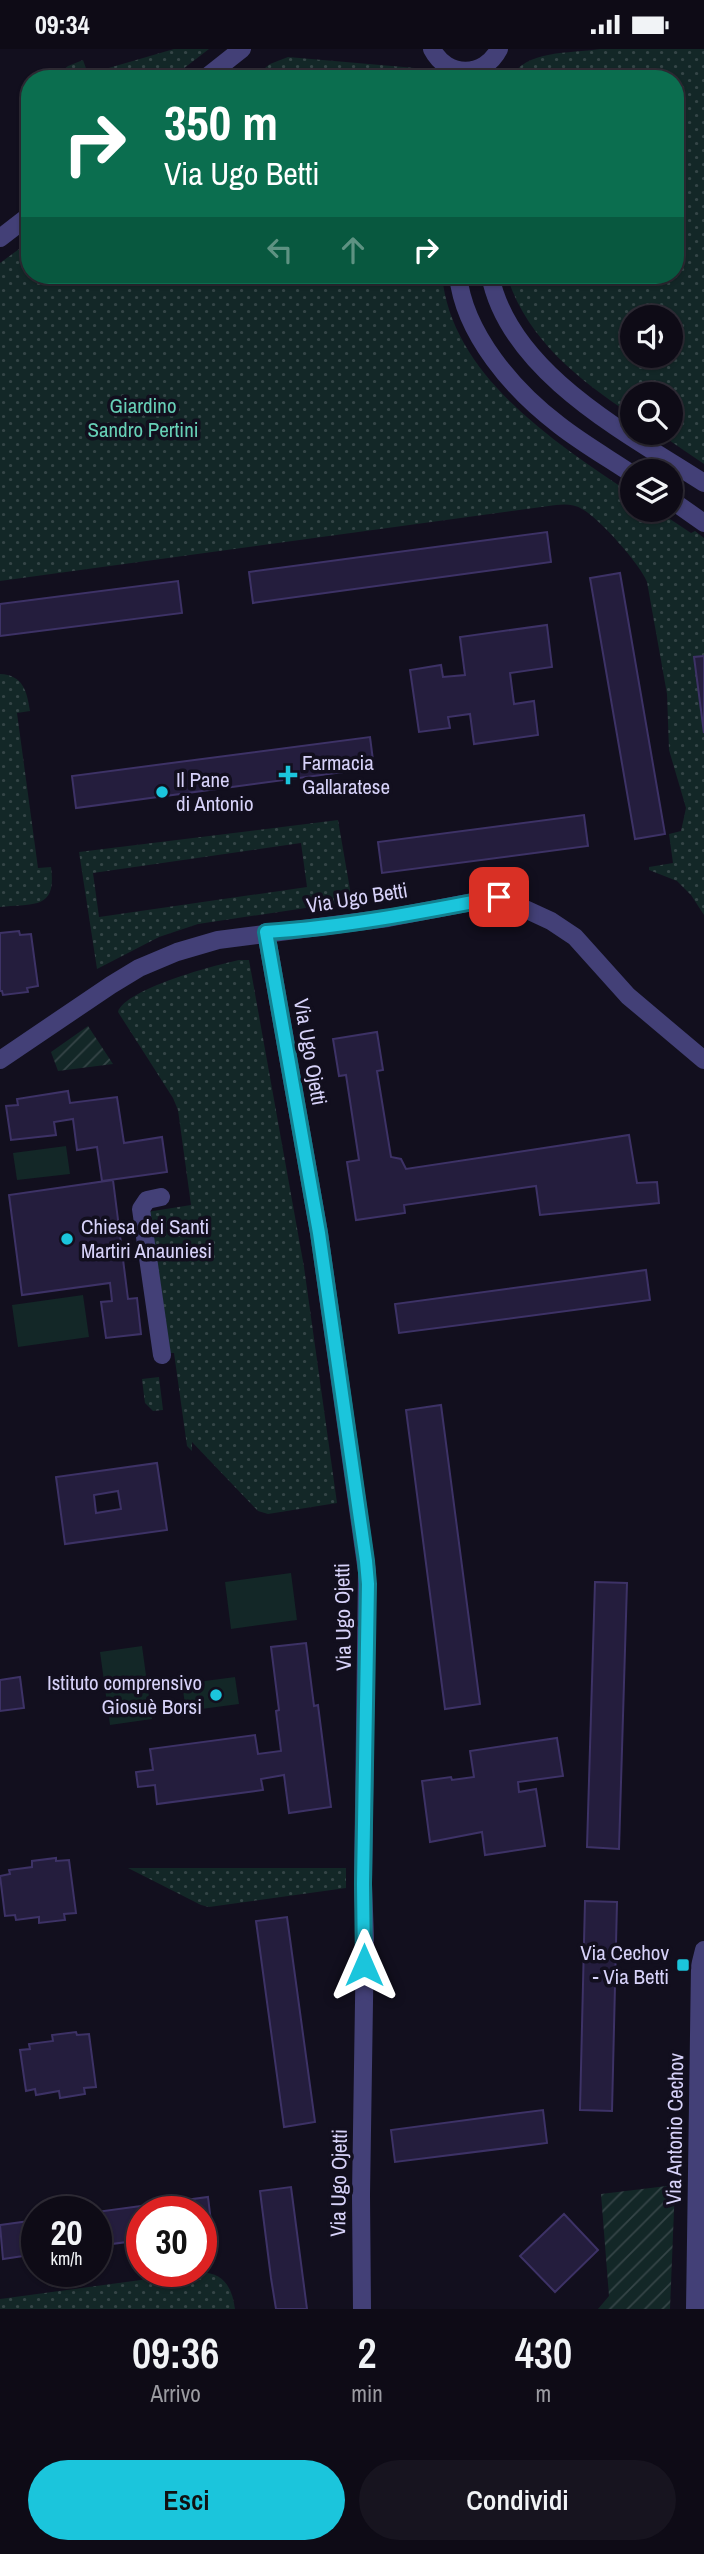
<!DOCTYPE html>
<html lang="it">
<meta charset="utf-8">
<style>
body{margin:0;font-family:"Archivo Narrow",sans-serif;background:#17141f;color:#f1f3f6;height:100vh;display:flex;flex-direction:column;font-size:26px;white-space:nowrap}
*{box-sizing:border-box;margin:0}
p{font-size:23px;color:#9b9ba1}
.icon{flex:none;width:38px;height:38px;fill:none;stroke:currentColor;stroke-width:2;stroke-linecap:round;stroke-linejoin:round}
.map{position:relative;height:2260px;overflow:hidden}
.panel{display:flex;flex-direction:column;background:#0e0b16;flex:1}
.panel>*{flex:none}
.top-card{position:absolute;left:21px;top:21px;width:663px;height:214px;border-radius:28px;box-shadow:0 2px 5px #0004,0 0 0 2px #2e2b35;background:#0b6e4f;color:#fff;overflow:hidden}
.controls{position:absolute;left:620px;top:256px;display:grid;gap:14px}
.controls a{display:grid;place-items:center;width:63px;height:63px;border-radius:50%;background:#0e0b16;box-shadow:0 2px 5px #0004,0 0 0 2px #2e2b35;font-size:35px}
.speed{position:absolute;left:21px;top:2147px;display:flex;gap:14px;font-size:35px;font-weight:700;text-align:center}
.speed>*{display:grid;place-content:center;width:91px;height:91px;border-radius:50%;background:#0e0b16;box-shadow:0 2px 5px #0004,0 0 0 2px #2e2b35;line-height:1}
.speed small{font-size:18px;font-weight:400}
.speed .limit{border:10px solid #d22;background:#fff;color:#111}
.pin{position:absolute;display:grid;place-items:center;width:60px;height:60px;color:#fff;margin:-30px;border-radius:14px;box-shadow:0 4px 10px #0006}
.me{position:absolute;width:77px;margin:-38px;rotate:0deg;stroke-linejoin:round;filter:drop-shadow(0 0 5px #0008)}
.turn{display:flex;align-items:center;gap:24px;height:147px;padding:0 28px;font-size:32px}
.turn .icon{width:91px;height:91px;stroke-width:2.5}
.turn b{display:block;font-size:49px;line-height:60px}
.lanes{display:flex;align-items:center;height:66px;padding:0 28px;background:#0003;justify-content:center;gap:35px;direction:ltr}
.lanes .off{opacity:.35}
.eta{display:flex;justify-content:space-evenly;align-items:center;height:119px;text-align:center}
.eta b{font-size:42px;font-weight:600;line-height:49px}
.action{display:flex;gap:14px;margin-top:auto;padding:14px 28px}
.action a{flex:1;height:80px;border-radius:42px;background:#1bc5dc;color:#111;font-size:28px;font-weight:600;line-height:80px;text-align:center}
.action a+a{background:#17141f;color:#f1f3f6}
.status{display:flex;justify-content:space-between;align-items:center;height:49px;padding:0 35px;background:#0e0b16;direction:ltr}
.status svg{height:19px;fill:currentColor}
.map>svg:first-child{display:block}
</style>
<div class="status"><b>09:34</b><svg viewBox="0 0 49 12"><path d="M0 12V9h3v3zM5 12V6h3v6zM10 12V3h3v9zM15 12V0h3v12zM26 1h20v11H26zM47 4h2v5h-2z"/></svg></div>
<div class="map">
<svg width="704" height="2260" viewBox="0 0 704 2260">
<defs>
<pattern id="grass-dots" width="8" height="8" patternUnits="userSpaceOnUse" patternTransform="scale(1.75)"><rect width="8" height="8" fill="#132727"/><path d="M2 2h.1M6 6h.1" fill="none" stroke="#354547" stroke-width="1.8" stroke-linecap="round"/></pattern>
<pattern id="garden-furrows" width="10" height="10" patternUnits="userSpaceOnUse" patternTransform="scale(1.75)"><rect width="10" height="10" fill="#132727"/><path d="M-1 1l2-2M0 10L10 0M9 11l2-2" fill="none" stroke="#354547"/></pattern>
</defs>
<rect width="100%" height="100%" fill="#120f1e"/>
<!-- grass -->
<path fill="url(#grass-dots)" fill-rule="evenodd" d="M174 0H209L170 30H52L68 17 83 11 88 25Z
M600 0H704V415L657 383H670V345H632V366C580 332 528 291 508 230V226H676V30H510C526 0 569 5 600 0ZM632 268H670V306H632Z
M288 8 415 19 418 30H251L270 15Z
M30 192V226H442C451 327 556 394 632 445V460H655L691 484 695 482 704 489V866L691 846 677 832 649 821V818L673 814 669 785 681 782 686 759 669 701 667 645 647 533C640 515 599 469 582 460 574 455 565 455 556 456L0 532V214Z
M0 625C23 626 27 642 30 662L17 664 38 819 51 818C57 861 34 854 0 858Z
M338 771 352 852 198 875 159 888 97 920 79 803ZM301 794 307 838 99 868 93 824Z
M239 911H249L304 1218 337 1454 268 1465 258 1462 192 1393V1402L187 1397 174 1304H166L147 1163 191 1156 178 1061 173 1049 118 963C125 940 215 916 239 911Z
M159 1328 163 1361 153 1362 145 1354 142 1330Z
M128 1819H346V1839L209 1858 201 1856Z
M200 2223C224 2224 232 2238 235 2260H0V2250Z"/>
<!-- garden -->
<path fill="url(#garden-furrows)" d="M88 977 113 1015 58 1022 51 1003Z
M675 2136 670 2260H598L609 2247 601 2145Z"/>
<!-- pitch -->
<path fill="#132727" d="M66 1097 70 1125 17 1131 13 1104Z
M83 1246 89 1288 18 1298 12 1256Z
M291 1524 297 1571 231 1580 225 1533Z
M142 1597 152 1670 110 1676 100 1603Z
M235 1628 239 1655 186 1662 182 1635Z"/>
<!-- building -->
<path fill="#241d3d" stroke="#3d3266" stroke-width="2" fill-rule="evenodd" d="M547 483 551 513 253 554 249 523Z
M620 524 665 785 635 790 590 529Z
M178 532 182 564 0 587V555Z
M547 576 552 618 510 624 514 655 534 652 538 686 474 695 470 665 448 668 450 679 419 683 410 621 441 616 443 628 465 626 460 588Z
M704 607V684L694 608Z
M370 688 374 719 76 759 72 727Z
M584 766 588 797 382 824 378 793Z
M19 882 20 886 31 885 38 937 27 939 28 943 3 946 2 942H0V884Z
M377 983 383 1021 377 1022 391 1108 401 1110 406 1120 629 1086 637 1134 657 1133 659 1154 540 1166 536 1137 404 1156 405 1164 356 1171 347 1113 359 1111 346 1026 339 1027 333 990Z
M68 1042 70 1054 117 1048 124 1094 162 1088 167 1123 102 1132 97 1098 77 1101 73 1070 54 1073 56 1086 11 1091 6 1057 18 1056 17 1050Z
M113 1131 128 1250 137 1249 141 1285 106 1289 101 1253 112 1252 110 1234 22 1246 9 1146Z
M646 1221 650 1251 399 1284 395 1255Z
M441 1356 480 1655 445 1660 406 1361Z
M157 1414 167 1481 65 1495 56 1428ZM118 1442 121 1460 96 1464 94 1446Z
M595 1533 627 1534 619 1800 587 1798Z
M306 1594 314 1657 318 1656 331 1758 289 1764 284 1726 261 1730 263 1741 157 1755 155 1736 138 1738 136 1723 153 1721 150 1700 255 1686 258 1705 281 1702 276 1662 279 1661 271 1598Z
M20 1628 24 1659 0 1662V1631Z
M557 1689 563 1727 518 1733 519 1743 536 1740 545 1797 485 1806 482 1783 430 1793 422 1732 451 1728 452 1731 474 1728 470 1702Z
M56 1809V1812L69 1811 76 1864 64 1865 65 1871 39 1874V1868L16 1871 15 1866 5 1867 0 1827 10 1825 9 1821 32 1818V1812Z
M585 1852 617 1853 612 2062 580 2061Z
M287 1868 315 2073 284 2078 256 1872Z
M76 1983 77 1986 89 1985 96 2038 84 2039 85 2045 60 2049 59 2042 36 2046 35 2040 26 2042 20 2001 30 2000 29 1995 53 1992 52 1986Z
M543 2061 547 2094 395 2113 391 2081Z
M291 2138 307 2260H276L271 2229 260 2142Z
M208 2148 212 2181 201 2183V2163H142V2191L96 2197V2163Z
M564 2165 598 2201 555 2243 520 2207Z
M37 2171V2205L3 2210 0 2176Z"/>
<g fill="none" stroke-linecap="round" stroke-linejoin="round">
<!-- minor -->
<path stroke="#434077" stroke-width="18" d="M432 0C447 29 484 29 499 0
M204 30 242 0
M0 189 30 166
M458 226C464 285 514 342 559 376 582 394 608 409 632 425
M490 226C509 324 628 385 704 434
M670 450 704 474
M266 883 319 1184 367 1523 363 1835 365 1889 361 2146 362 2260
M0 1011 111 936 139 919 177 903 218 891 388 869 499 848 551 872 575 888 628 947 704 1011
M161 1148 147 1151 141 1160 162 1306
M695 2260 700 1917 704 1901"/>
</g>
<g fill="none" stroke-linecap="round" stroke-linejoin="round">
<defs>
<path id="route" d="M364 1916 363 1835 368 1535 366 1512 319 1184 266 883C344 878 422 863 499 848"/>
</defs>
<!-- route casing -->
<use href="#route" stroke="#12808f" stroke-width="18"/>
<!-- route -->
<use href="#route" stroke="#1bc5dc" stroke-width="12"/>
</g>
<!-- markers -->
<g fill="#1bc5dc" stroke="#120f1e" stroke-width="2.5">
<path d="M284.5 715.5h7v7h7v7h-7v7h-7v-7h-7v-7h7z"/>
<circle cx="162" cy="743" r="7"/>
<circle cx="67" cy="1190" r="7"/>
<circle cx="216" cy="1646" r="7"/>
<rect x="676" y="1909" width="14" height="14" rx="3.5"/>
</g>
<g text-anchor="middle" stroke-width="7" stroke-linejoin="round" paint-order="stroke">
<!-- park labels -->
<g font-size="21" fill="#67d0b7" stroke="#120f1e">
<text x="143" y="364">Giardino<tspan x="143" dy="24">Sandro Pertini</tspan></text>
</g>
<!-- poi labels -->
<g font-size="21" fill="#d7d2f9" stroke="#120f1e" text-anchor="start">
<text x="302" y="721">Farmacia<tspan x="302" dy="24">Gallaratese</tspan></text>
<text x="176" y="738">Il Pane<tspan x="176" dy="24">di Antonio</tspan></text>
<text x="81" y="1185">Chiesa dei Santi<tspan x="81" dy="24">Martiri Anauniesi</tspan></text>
<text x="202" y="1641" text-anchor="end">Istituto comprensivo<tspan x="202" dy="24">Giosuè Borsi</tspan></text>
<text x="669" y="1911" text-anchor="end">Via Cechov<tspan x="669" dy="24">- Via Betti</tspan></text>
</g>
<!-- street labels -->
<g font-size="21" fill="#d7d2f9" stroke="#120f1e">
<text transform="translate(357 849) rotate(-9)" y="7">Via Ugo Betti</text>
<text transform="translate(310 1003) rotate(80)" y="7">Via Ugo Ojetti</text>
<text transform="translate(343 1568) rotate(-91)" y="7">Via Ugo Ojetti</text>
<text transform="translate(675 2080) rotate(-89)" y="7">Via Antonio Cechov</text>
<text transform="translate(339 2134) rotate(-89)" y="7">Via Ugo Ojetti</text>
</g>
</g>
</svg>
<div class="controls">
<a><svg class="icon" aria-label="sound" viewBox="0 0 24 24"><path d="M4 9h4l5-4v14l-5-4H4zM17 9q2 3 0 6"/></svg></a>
<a><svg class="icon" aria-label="search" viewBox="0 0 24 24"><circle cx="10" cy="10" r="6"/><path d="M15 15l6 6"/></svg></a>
<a><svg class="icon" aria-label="layers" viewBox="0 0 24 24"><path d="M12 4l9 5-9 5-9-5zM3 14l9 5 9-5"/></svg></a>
</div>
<div class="speed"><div>20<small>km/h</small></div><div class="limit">30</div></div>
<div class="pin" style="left:499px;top:848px;background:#d93025"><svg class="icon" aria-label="arrive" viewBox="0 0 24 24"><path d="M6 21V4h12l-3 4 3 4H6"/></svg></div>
<svg class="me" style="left:364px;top:1916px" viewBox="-20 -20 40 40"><path d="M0-17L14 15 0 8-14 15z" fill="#1bc5dc" stroke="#fff" stroke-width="4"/></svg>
<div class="top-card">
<div class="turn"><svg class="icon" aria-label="right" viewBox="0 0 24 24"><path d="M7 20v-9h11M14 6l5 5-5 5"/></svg><div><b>350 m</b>Via Ugo Betti</div></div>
<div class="lanes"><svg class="icon off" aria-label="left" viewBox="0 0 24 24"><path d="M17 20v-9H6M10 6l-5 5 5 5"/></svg><svg class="icon off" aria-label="ahead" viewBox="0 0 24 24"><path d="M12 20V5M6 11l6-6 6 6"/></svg><svg class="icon" aria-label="right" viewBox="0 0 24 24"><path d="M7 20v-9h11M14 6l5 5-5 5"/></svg></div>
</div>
</div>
<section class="panel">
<div class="eta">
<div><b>09:36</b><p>Arrivo</p></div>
<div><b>2</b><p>min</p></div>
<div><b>430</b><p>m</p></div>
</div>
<div class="action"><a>Esci</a><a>Condividi</a></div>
</section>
